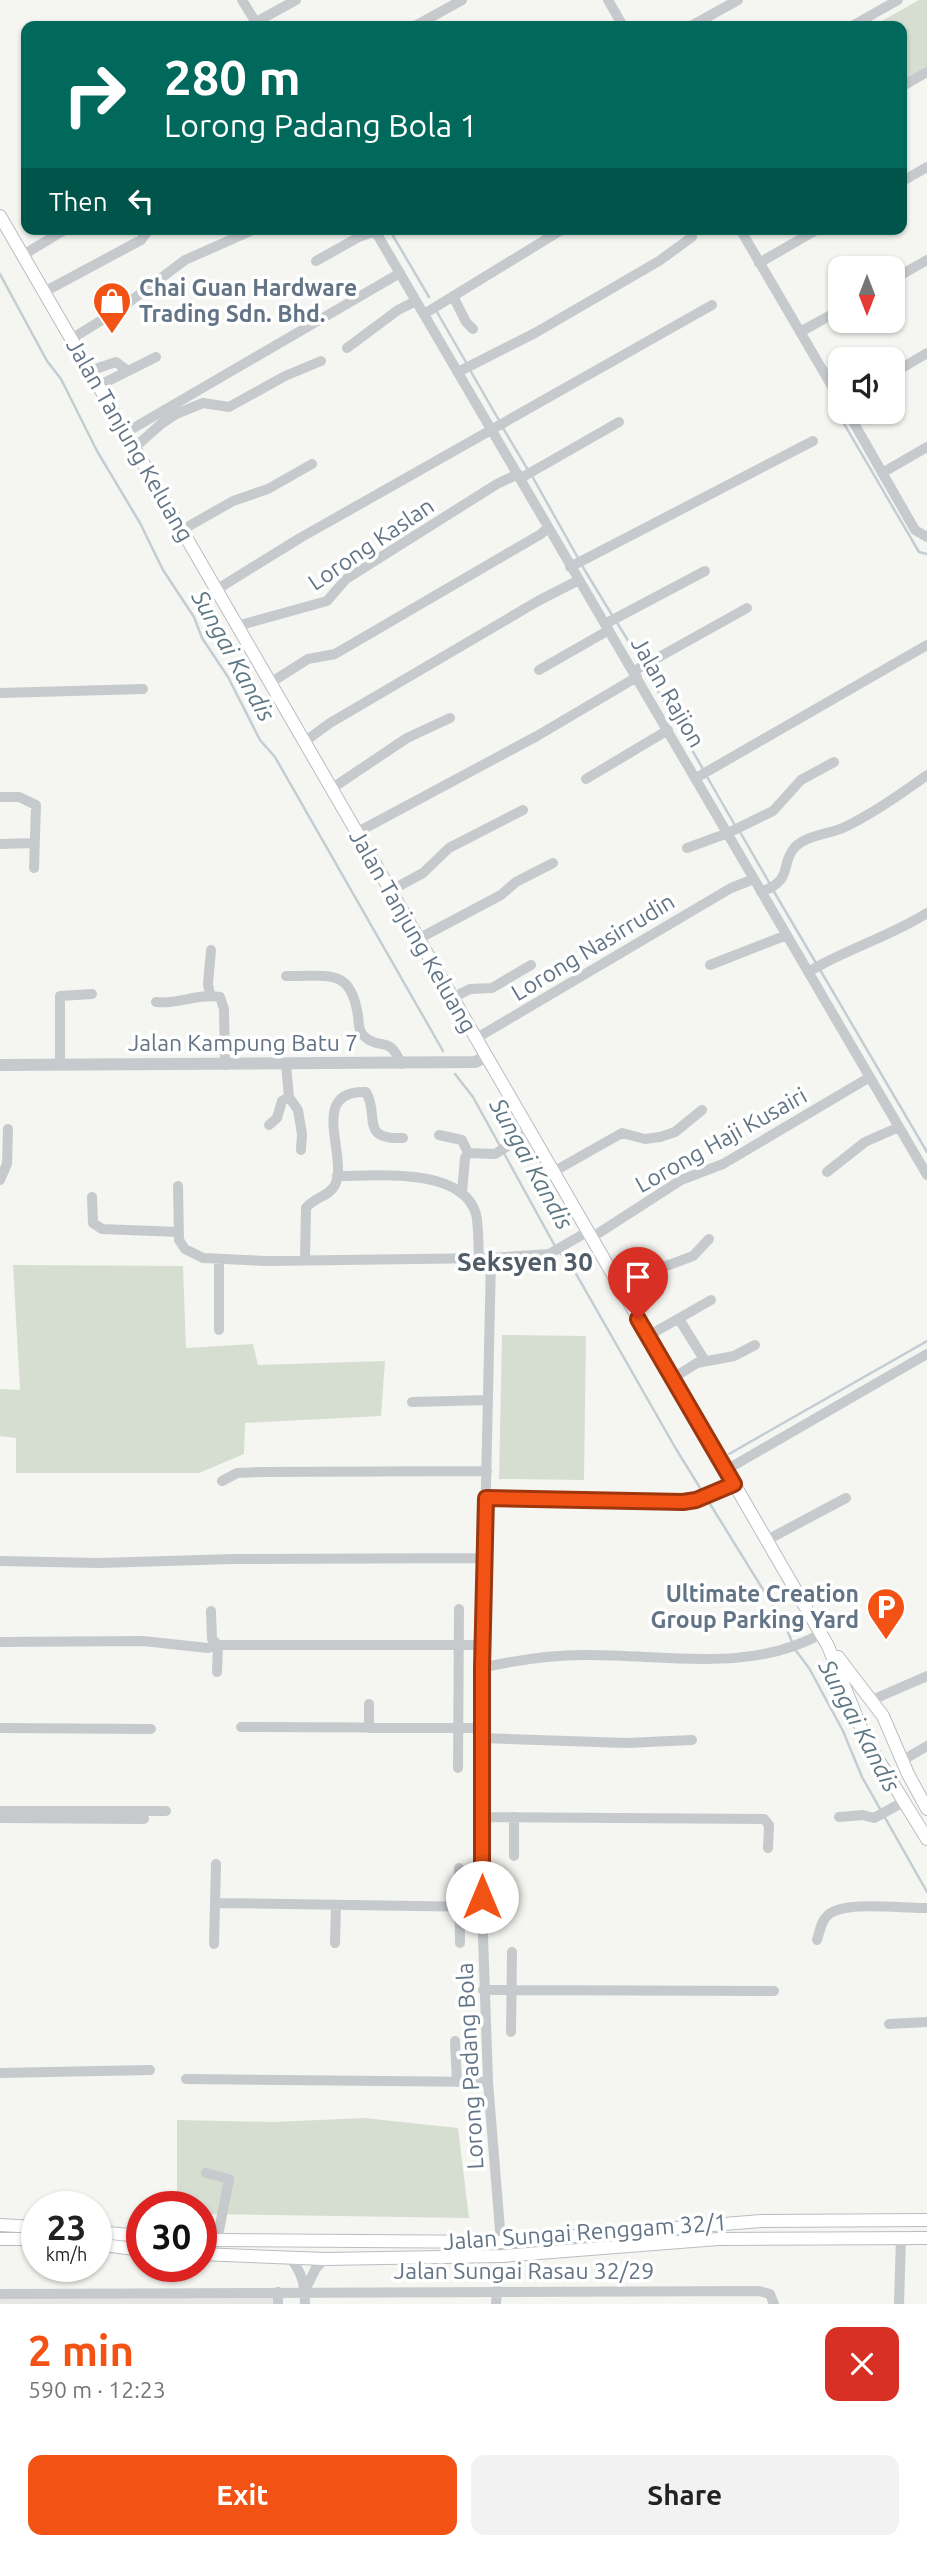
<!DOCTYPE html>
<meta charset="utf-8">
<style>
body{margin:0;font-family:Ubuntu,sans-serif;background:#f2f2f2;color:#222;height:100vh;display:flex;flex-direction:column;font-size:26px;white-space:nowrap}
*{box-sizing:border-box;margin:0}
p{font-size:23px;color:#767676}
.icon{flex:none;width:38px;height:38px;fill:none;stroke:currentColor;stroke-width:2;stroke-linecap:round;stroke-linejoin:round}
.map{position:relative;height:2304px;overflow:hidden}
.details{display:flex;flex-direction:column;background:#fff;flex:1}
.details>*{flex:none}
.guide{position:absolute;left:21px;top:21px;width:886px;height:214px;border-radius:14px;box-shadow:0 2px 5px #0004;background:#00695c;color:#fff;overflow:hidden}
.needle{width:46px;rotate:180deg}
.tools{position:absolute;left:828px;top:256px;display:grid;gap:14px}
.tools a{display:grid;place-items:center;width:77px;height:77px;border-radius:14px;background:#fff;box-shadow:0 2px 5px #0004;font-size:35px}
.speed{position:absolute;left:21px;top:2191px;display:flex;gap:14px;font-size:35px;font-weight:700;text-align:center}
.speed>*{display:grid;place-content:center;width:91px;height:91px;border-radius:50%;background:#fff;box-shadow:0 2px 5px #0004;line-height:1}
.speed small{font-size:18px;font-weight:400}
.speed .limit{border:10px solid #d22;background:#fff;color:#111}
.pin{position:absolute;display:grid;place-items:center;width:60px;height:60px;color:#fff;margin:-72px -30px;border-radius:50% 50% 50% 0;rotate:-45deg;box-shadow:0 0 7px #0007}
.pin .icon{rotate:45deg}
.me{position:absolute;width:77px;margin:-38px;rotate:0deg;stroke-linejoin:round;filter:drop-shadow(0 0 5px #0008)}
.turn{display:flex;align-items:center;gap:24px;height:147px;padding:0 28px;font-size:32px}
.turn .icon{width:91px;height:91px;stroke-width:2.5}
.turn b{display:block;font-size:49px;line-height:60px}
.then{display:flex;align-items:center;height:66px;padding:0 28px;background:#0003;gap:14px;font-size:26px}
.round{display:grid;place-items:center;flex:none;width:74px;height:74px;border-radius:14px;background:#f2f2f2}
.summary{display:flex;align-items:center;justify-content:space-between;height:119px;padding:0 28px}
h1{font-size:42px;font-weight:700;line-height:52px;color:#f25314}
.button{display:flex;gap:14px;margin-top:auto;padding:14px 28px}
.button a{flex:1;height:80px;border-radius:14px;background:#f25314;color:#fff;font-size:28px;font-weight:700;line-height:80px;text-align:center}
.button a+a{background:#f2f2f2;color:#222}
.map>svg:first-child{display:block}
</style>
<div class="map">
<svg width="927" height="2304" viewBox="0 0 927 2304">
<rect width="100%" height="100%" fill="#f5f6f1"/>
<!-- built -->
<path fill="#e6e7e5" d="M0 2296 274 2297V2304H0Z"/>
<!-- green -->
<path fill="#d6ded2" d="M919 0H927V67L901 82V26H873Z
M13 1265 183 1266 186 1348 253 1344 258 1365 385 1361 381 1416 245 1423 244 1454 199 1473H16V1438L0 1436V1389L20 1390Z
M502 1335 586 1336 584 1480 499 1479Z
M364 2118 458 2128 469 2218 201 2214V2207H177V2120L273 2122Z"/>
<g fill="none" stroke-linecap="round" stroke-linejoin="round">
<!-- stream -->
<path stroke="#c4cdd3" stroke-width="2.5" d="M389 229 429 297
M0 274 47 361 61 379 97 451 140 523 163 570 194 617 202 638 228 677 260 740 275 757 443 1051
M437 312 467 364
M470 370 500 422
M829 398 919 552 927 554
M503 428 528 470
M532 476 578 558
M581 564 612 615
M616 621 642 663
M645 669 703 769
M706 775 736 827
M740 832 770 884
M773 890 816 963
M819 968 927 1152
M455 1074 473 1097 555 1246
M559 1252 571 1265 676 1449 785 1625 792 1642
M729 1454 927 1341
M794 1648 809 1668 843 1731 862 1777 927 1892"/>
<defs>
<path id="secondary" d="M0 216 828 1646 866 1740 927 1839
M838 1657 883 1716 908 1774 927 1809
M0 2225 37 2227
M96 2232 142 2236
M0 2239H37
M201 2240 501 2242 761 2221 927 2220
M96 2244 142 2250
M201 2254 325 2259 502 2256 718 2239 927 2238"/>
</defs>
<!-- secondary casing -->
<use href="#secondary" stroke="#b9bdc2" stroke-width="14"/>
<!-- minor -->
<path stroke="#c7cacd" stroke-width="10" d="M242 0 258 26
M608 0 623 26
M256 22 296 0
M415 26 462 0
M691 26 738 0
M852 26 898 0
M901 87 927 72
M901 182 927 167
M374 229 927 1175
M740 229 840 400
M23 255 66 229
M316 261 359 237 380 229
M759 263 818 229
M892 280 927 260
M44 292 141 240 149 229
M453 296 466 322 473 329
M424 314 563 229
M800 332 840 310
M71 339 120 309 185 260 255 229
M347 348 398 310 416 301
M89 371 116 362 128 371 98 386
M128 371 156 357
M458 372 535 333 659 261 692 237
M892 374 927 353
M847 411 915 530 927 537
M125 433 400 273
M134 448 161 424 176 414 203 403 229 407 285 376 321 361
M882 473 927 447
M521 478 619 422
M182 530 233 501 268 489 312 464
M570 567 813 441
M216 590 300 538 712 305
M605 624 705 571
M237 626 327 601 346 579 497 484 518 474
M539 670 609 630
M634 671 747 608
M270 683 308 659 335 654 541 534 548 527
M0 693 143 689
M304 742 330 723 538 601 579 580
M696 778 927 645
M586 779 668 730
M331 789 407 738 450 718
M0 797H19L36 805 34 868
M356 833 537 736 637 677
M0 844 34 843
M687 848 728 833 773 811 801 780 834 762
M390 891 423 873 449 848 523 810
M761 892C795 879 779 865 795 847 807 835 830 834 845 827 874 813 901 794 927 775
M418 939 501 895 516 882 553 863
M710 965 787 935
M808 972C846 949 889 937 927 913
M286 976C327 977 351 966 358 1016 359 1024 358 1031 365 1037 381 1051 389 1034 401 1064
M210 995 208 984 211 950
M452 998 470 989 492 988 531 965
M156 1002C178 1005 197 993 220 997L224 1009 225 1065
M475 1039 731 888 754 879
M60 1063V996L92 994
M286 1065 289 1097 298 1110 302 1134 301 1150
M269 1125 277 1118 282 1101 289 1097
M439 1135 462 1140 468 1153
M553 1172 622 1133 645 1139 660 1137 675 1132 702 1110
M827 1172 865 1142 899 1127
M337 1176C374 1176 462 1166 476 1214 479 1227 478 1244 479 1258
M0 1180 7 1164 8 1129
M178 1186 179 1240 185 1249 203 1258 266 1261 491 1258 549 1254 587 1232
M462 1193 465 1158 468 1153 495 1154 530 1132
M92 1197 93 1223 102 1229 178 1232
M591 1238 681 1180 723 1164 870 1077
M491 1258 482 1668V1907L488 2082 501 2242
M305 1259 306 1208C314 1197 329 1197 335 1185 349 1157 307 1090 366 1092 380 1116 359 1140 403 1138
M618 1284 693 1256 709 1239
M679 1319 705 1361
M219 1330V1259
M648 1336 711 1300
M673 1378 697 1363 734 1356 755 1345
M412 1402 488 1400
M726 1470 927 1354
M222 1481 237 1473 264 1472 487 1471
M487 1498 683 1502 696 1500 734 1484
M767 1540 846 1498
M0 1561 99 1563 234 1559 486 1558
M211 1611 212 1639 218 1645 217 1672
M0 1642 143 1641 208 1648 218 1645H483
M482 1668C516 1660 549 1655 584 1655 663 1654 748 1674 821 1634
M872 1700 927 1676
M241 1727 482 1728
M0 1728 151 1729
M369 1728V1704
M482 1738 626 1743 692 1740
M903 1760 927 1746
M458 1768 459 1609
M0 1811H166
M482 1817 764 1819 769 1825 768 1848
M514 1817V1856
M839 1817 863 1815 874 1818 905 1801
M0 1818 144 1819
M459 1868 460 1943
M216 1903 482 1907
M817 1940C820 1931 821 1921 828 1915 845 1900 904 1909 927 1908
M335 1943 336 1905
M214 1944 216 1864
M483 1990 774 1991
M889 2024 927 2022
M511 2032 512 1952
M455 2041 457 2082
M0 2073 150 2070
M186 2079 488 2082
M206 2173 229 2179 217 2241
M289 2257C302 2271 305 2285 305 2304
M306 2288 316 2268 325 2259
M278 2292V2304
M0 2294 759 2291 770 2294 774 2304
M496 2304 497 2290
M899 2304 901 2238"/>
<!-- tertiary -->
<path stroke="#c7cacd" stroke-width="12" d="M0 1065 475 1062 486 1057"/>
<!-- secondary -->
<use href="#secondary" stroke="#fff" stroke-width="12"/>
</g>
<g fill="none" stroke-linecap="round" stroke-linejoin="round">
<defs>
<path id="route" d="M482 1897V1668L486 1498 683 1502 696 1500 734 1484 638 1319"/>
</defs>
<!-- route casing -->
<use href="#route" stroke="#9d360d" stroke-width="18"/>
<!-- route -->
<use href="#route" stroke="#f25314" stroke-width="12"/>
</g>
<!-- icons -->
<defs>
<symbol id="shop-pin" viewBox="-11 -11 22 30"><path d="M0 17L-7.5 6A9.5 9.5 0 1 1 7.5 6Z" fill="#f25314" stroke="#fff"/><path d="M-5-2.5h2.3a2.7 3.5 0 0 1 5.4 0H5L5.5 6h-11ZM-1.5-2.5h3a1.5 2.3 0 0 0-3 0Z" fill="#fff"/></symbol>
<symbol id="parking-pin" viewBox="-11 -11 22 30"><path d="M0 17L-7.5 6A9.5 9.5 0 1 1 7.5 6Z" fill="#f25314" stroke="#fff"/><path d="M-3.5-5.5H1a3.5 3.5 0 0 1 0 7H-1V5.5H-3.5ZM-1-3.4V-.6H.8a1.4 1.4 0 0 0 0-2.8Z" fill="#fff"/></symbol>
</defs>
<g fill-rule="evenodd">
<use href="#shop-pin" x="90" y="279" width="44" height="60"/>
<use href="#parking-pin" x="864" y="1585" width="44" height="60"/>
</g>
<g text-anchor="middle" stroke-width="7" stroke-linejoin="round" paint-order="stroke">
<!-- poi labels -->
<g font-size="23" font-weight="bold" fill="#627485" stroke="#fff" text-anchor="start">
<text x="139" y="296">Chai Guan Hardware<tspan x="139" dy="26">Trading Sdn. Bhd.</tspan></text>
<text x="859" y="1602" text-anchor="end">Ultimate Creation<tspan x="859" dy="26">Group Parking Yard</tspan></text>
</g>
<!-- street labels -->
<g font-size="23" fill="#627485" stroke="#fff">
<text transform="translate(130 440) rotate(60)" y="8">Jalan Tanjung Keluang</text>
<text transform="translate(371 544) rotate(-34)" y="8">Lorong Kaslan</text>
<text transform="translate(668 692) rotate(60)" y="8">Jalan Rajion</text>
<text transform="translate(413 931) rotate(60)" y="8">Jalan Tanjung Keluang</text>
<text transform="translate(593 947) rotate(-31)" y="8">Lorong Nasirrudin</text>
<text x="243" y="1051">Jalan Kampung Batu 7</text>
<text transform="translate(721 1140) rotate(-29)" y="8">Lorong Haji Kusairi</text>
<text transform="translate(470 2066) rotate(-93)" y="8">Lorong Padang Bola</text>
<text transform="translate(585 2232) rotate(-4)" y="8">Jalan Sungai Renggam 32/1</text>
<text x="524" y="2279">Jalan Sungai Rasau 32/29</text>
</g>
<!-- water labels -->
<g font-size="24" font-style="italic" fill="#5d7783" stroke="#fff">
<text transform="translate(233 656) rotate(61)" y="8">Sungai Kandis</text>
<text transform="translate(531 1164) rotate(61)" y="8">Sungai Kandis</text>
<text transform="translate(859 1726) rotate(62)" y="8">Sungai Kandis</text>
</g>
<!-- quarter labels -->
<g font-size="26" font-weight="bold" fill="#505d69" stroke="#fff">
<text x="525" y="1271">Seksyen 30</text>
</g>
</g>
</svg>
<div class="tools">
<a><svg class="needle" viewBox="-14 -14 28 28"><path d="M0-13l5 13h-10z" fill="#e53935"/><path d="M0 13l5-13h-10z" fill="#767676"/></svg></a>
<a><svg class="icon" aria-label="sound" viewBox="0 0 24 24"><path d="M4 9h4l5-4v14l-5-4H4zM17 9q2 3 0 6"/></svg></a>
</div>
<div class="speed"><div>23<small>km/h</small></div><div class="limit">30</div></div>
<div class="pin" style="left:638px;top:1319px;background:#d93025"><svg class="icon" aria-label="arrive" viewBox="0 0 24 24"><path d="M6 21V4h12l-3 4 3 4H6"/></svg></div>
<svg class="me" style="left:482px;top:1897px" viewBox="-20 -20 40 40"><circle r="19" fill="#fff"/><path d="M0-13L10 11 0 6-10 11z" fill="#f25314"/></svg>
<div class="guide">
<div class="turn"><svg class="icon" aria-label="right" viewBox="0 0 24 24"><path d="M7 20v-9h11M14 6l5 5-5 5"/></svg><div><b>280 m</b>Lorong Padang Bola 1</div></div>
<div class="then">Then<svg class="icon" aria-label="left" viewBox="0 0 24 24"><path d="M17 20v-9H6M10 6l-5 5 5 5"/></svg></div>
</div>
</div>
<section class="details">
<div class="summary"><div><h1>2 min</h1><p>590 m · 12:23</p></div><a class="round" style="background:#d93025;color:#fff"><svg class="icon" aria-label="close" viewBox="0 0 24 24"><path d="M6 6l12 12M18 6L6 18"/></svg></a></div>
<div class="button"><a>Exit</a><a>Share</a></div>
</section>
